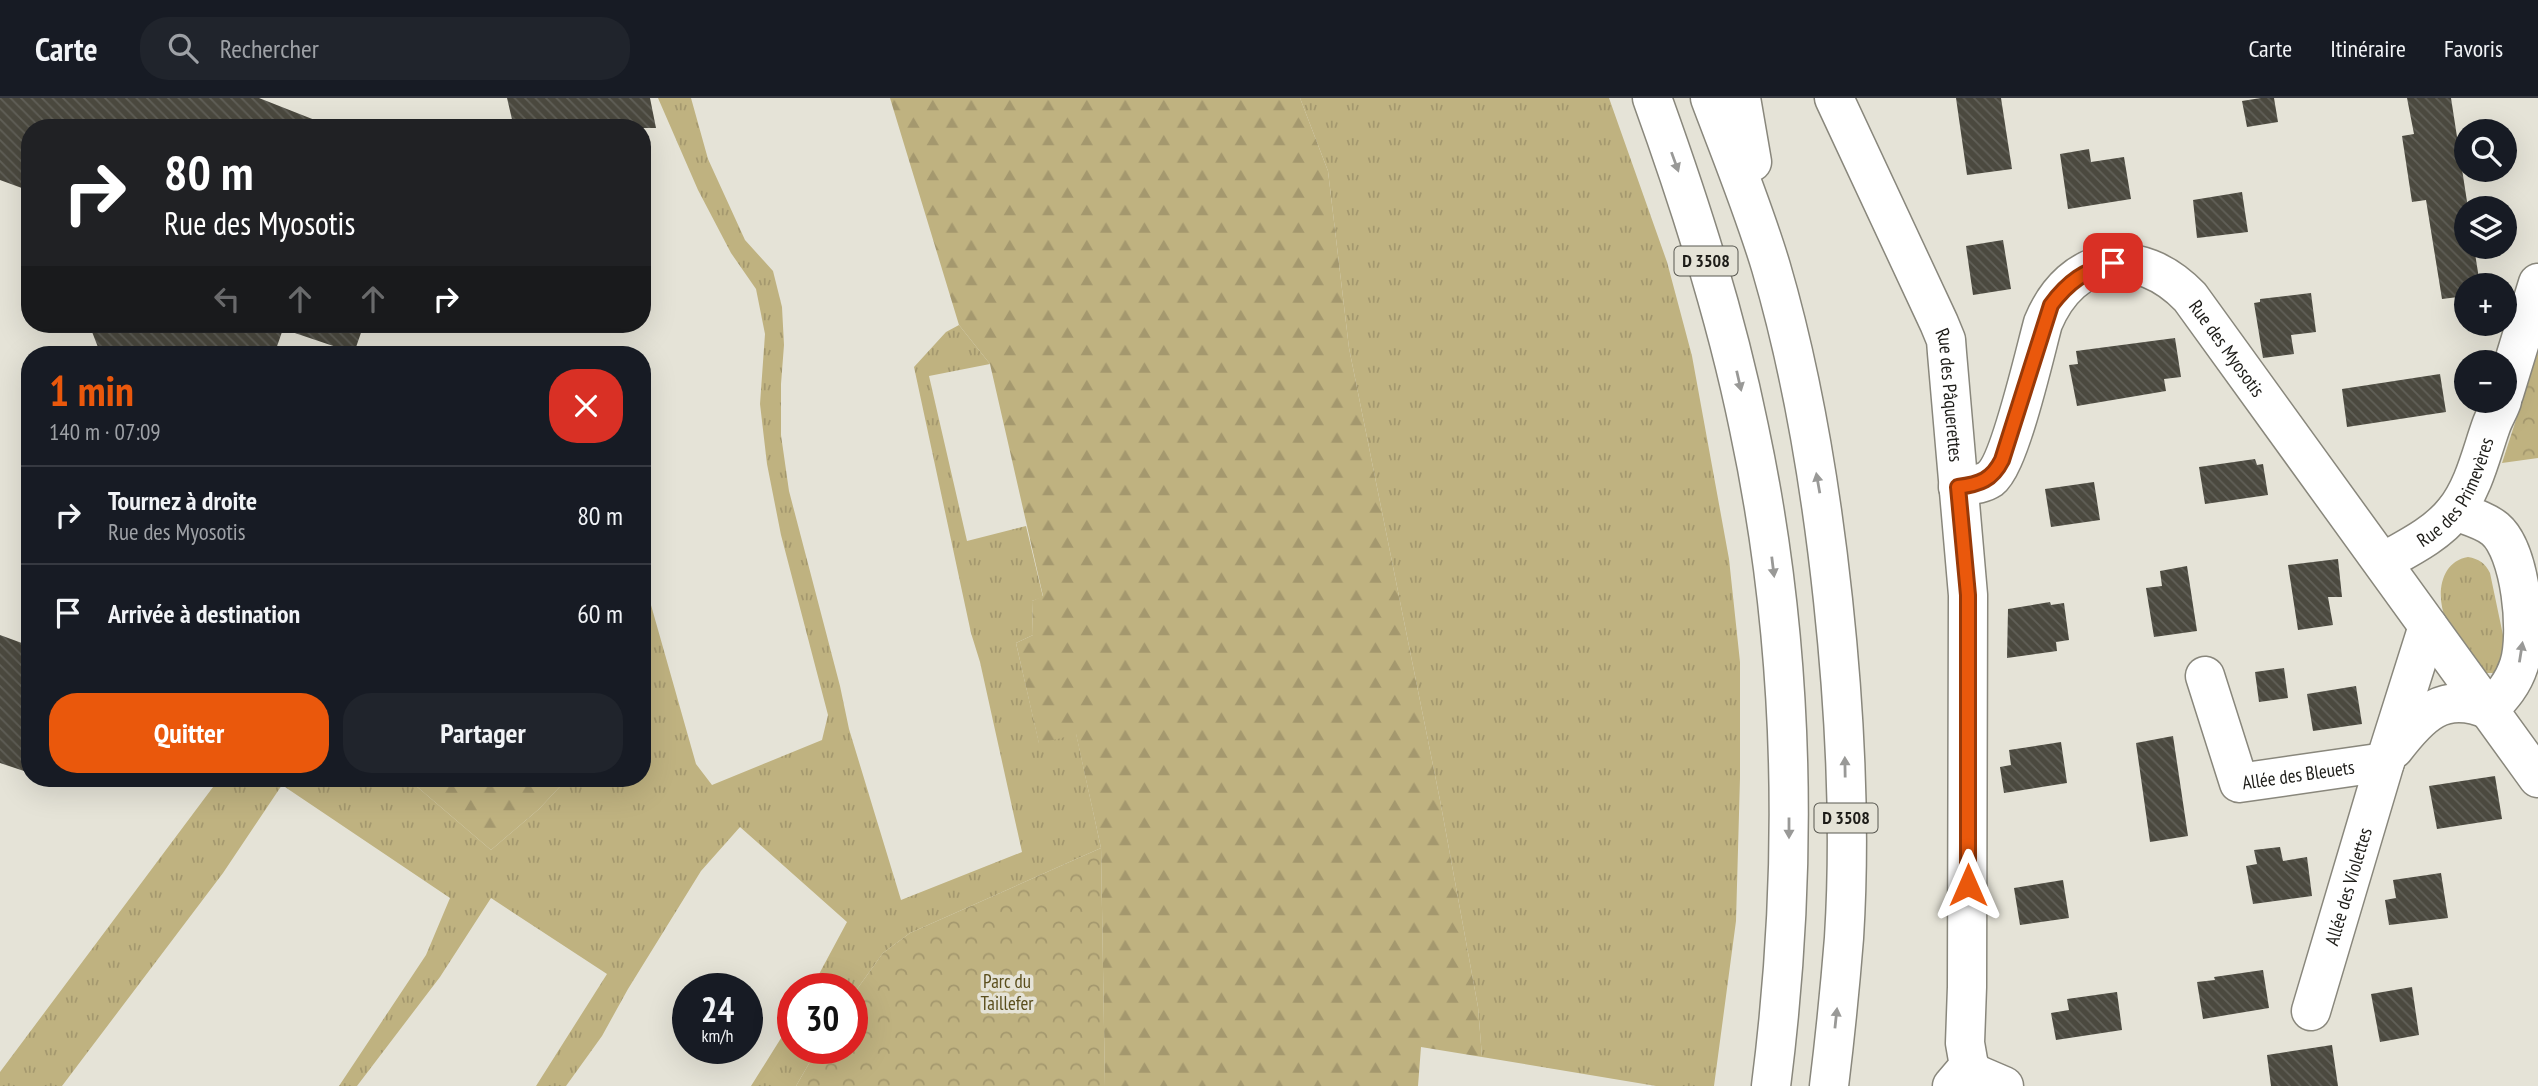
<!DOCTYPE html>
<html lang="fr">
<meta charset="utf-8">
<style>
body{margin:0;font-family:"PT Sans Narrow",sans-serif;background:#20242c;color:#f1f3f6;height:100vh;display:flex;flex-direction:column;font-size:26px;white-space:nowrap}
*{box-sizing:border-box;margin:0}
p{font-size:23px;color:#9ea1a6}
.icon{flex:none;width:38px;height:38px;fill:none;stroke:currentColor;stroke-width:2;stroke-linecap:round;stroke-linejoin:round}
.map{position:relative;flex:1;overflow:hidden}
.drawer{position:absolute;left:21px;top:248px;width:630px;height:441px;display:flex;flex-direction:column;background:#171b24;border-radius:28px;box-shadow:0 7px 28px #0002}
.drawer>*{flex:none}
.top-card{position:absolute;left:21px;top:21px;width:630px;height:214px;border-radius:28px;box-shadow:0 7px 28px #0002;background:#202124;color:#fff;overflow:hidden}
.tools{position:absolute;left:2454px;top:21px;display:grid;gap:14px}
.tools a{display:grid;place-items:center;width:63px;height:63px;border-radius:50%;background:#171b24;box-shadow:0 7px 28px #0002;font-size:35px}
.speed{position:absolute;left:672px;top:875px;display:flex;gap:14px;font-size:35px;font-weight:700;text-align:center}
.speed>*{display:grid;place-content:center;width:91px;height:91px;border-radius:50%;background:#171b24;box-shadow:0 7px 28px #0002;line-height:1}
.speed small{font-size:18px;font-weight:400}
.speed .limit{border:10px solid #d22;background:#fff;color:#111}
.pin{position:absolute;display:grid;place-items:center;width:60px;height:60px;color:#fff;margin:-30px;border-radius:14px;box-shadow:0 4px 10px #0006}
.me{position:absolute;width:77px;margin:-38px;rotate:0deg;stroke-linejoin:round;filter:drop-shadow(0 0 5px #0008)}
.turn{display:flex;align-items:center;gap:24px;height:147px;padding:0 28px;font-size:32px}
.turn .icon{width:91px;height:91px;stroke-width:2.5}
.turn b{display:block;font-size:49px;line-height:60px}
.lanes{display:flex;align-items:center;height:66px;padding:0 28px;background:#0003;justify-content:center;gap:35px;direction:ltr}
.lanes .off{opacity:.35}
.round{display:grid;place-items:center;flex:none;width:74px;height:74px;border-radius:28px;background:#20242c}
.head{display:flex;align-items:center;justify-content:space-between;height:119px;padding:0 28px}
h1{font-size:42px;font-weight:700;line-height:52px;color:#ea580c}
.primary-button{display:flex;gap:14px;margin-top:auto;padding:14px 28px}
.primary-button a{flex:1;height:80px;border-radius:28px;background:#ea580c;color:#fff;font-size:28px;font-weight:700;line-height:80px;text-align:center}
.primary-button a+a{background:#20242c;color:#f1f3f6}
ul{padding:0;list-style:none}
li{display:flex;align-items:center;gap:21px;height:98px;padding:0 28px;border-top:2px solid #363941}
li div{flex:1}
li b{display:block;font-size:26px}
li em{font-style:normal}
header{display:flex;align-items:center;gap:42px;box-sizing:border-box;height:98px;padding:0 35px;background:#171b24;border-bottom:2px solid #363941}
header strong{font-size:33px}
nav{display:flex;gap:38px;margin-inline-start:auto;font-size:24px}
.search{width:490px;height:63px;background:#20242c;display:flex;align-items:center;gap:18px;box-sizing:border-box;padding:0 24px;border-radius:28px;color:#9ea1a6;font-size:26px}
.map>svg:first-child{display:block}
</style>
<header>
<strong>Carte</strong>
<div class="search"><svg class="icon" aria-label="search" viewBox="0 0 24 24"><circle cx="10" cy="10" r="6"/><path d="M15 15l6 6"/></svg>Rechercher</div>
<nav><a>Carte</a><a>Itinéraire</a><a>Favoris</a></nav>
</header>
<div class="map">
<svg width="2538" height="988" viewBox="0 0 2538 988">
<defs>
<pattern id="grass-tufts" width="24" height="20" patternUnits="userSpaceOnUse" patternTransform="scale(1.75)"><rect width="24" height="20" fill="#bfb280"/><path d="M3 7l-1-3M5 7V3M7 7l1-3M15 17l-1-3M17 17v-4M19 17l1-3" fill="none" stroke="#a4986e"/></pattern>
<pattern id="forest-firs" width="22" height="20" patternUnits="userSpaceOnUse" patternTransform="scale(1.75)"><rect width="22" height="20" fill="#bfb280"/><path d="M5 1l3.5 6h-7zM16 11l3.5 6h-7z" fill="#a4986e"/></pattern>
<pattern id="park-crowns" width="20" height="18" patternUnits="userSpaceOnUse" patternTransform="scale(1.75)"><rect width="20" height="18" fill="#bfb280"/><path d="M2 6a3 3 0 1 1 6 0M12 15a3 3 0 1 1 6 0" fill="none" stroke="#a4986e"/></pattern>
<pattern id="building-back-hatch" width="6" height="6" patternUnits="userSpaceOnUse" patternTransform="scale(1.75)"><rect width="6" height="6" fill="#4b493f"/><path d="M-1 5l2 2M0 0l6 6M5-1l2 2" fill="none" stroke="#616058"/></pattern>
</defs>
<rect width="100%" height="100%" fill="#e5e3d7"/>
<!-- grass -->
<path fill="url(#grass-tufts)" d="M658 0H691L708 61 745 142 773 173 782 209 784 247 781 286V337L789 393 840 588 849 631 901 802 1022 754 980 564 971 535 914 269 946 234 959 227 990 266 929 278 967 443 1026 428 1043 499 1032 503 1033 537 1016 545 1039 645 1076 635 1101 750 910 835 883 855 852 898V891H811L847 824 740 729 701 773 628 891 602 938 566 988H536L607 876 491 800 440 879 357 988H339L426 857 450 800 282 687 223 775 62 988H0V974L219 681H408L491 752 539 711 567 681H642V514L649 500 696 666 712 687 822 642 828 617 781 437 767 366 760 306 765 236 756 191 731 155 698 92Z
M1300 0H1609L1667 164 1692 258 1729 461 1740 564V680L1736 823 1714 988H1656L1482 959 1478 909 1440 702 1349 250 1328 73Z
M2468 459C2479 461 2485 465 2490 475L2508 561 2498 575H2486L2482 571C2470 556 2454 539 2446 522 2436 499 2439 464 2468 459Z
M793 921V950H818L796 988H751Z"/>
<!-- forest -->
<path fill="url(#forest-firs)" d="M890 0H1300L1328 73 1349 250 1440 702 1478 909 1482 959 1421 949 1418 988H1105L1101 750 1076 636 1039 646 1016 545 1033 537 1032 503 1043 498 990 266 959 227Z
M408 681H567L539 711 491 752Z"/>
<!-- park -->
<path fill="url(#park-crowns)" d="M2538 254V360L2502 365Z
M1101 750 1105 988H796L818 950H852V898L883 855 910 835Z"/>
<!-- building -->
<path fill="url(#building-back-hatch)" d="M0 0H259L330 28 30 30V93L0 82Z
M507 0H650L656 30H514Z
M1956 0H2001L2012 71 1967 77Z
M2261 0H2274L2278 24 2247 29 2242 3Z
M2407 0H2451L2468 110H2466V149H2474L2480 187H2466V198L2442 201 2426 102 2412 104 2402 38 2414 36Z
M2089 51 2091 64 2124 59 2131 101 2068 111 2060 56Z
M2242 94 2248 134 2197 140 2193 102Z
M2003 142 2011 191 1973 197 1966 148Z
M2311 195 2316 234 2291 237 2294 256 2263 260 2254 205 2260 204V201Z
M89 226H364L354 255 283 231 274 257H101Z
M2175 240 2181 279 2164 281 2166 293 2077 308 2069 267 2078 266 2076 253Z
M2440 276 2446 314 2347 329 2342 291Z
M2255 361 2257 367 2263 366 2268 397 2205 406 2199 369Z
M2094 384 2100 422 2051 429 2045 391Z
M2338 461 2342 499H2328L2333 527 2298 532 2288 467Z
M2187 468 2197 533 2154 539 2146 490 2162 488 2160 473Z
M2050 504 2051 507 2064 505 2069 542 2056 544 2057 553 2007 560 2008 511Z
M0 537 30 548V675L0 665Z
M2284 570 2288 600 2259 604 2255 574Z
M2356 588 2362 626 2313 633 2307 596Z
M2173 638 2188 738 2150 744 2136 645Z
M2061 644 2067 685 2004 695 2000 669 2011 667 2009 652Z
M2495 678 2502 721 2437 731 2429 688Z
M2280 749 2283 763 2307 759 2312 798 2253 806 2246 768 2257 766 2254 752Z
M2441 775 2448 820 2389 827 2385 802 2396 800 2393 782Z
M2063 782 2069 820 2020 827 2014 790Z
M2263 872 2269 910 2203 921 2197 884 2215 882 2214 879Z
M2412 889 2419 937 2380 944 2371 896Z
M2117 894 2122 932 2056 942 2051 915 2069 912 2067 901Z
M2332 947 2338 988H2271L2267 957Z"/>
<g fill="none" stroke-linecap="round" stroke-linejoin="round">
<defs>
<g id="minor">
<path id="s1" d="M1834 0 1939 225 1946 242 1947 255 1968 497 1967 889 1965 945 1969 968 1952 988"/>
<path d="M2504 296 2538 185"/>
<path id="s2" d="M1958 389C1968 387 1981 387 1990 381 2010 366 2035 254 2043 225 2072 155 2139 146 2190 199L2538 680"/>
<path id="s3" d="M2383 464C2408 450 2437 436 2455 413 2474 389 2481 356 2491 328 2494 319 2499 312 2502 303"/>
<path id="s4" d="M2205 578 2239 685 2385 664"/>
<path d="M2394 651C2420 617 2443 592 2489 612 2502 598 2513 586 2519 567 2529 536 2521 453 2495 431 2484 422 2468 418 2455 413"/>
<path id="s5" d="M2311 913 2385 664 2428 528"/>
<path d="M1969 968 1976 976 2004 988"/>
</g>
<path id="highway" d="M1652 0C1691 108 1726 217 1749 330 1795 546 1799 769 1771 988
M1710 0C1731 56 1754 112 1771 169 1803 278 1821 390 1833 502 1845 614 1851 728 1844 840 1840 890 1835 939 1829 988
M1741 0 1752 64"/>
</defs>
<!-- minor casing -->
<use href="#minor" stroke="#89877c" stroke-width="41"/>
<!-- highway casing -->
<use href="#highway" stroke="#89877c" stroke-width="41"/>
<!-- minor -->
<use href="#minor" stroke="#fff" stroke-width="38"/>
<!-- highway -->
<use href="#highway" stroke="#fff" stroke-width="38"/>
</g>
<!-- one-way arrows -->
<defs><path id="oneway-solid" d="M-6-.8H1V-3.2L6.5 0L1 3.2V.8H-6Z" transform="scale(1.75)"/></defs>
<g fill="#999997">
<use href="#oneway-solid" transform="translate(1675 64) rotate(70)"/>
<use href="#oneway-solid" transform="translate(1739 283) rotate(77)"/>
<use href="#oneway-solid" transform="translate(1818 385) rotate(-100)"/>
<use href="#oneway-solid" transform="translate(1773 469) rotate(83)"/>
<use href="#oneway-solid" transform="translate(2521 554) rotate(-81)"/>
<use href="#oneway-solid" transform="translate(1845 669) rotate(-91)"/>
<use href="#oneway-solid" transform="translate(1789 730) rotate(90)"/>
<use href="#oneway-solid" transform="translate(1836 920) rotate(-84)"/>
</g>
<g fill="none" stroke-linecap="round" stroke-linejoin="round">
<defs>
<path id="route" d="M1968 787V497L1958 389C1980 386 1992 382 2002 362L2051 207C2068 184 2085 172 2113 165"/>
</defs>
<!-- route casing -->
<use href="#route" stroke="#983908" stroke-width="18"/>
<!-- route -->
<use href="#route" stroke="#ea580c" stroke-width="12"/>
</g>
<g text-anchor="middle" stroke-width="7" stroke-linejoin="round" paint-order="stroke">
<!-- shield labels -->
<g fill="#e5e3d7" stroke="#595851" stroke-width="2">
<rect x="1674.5" y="148.5" width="63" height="29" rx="5"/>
<rect x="1814.5" y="705.5" width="63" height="29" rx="5"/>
</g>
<g font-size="18" font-weight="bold" fill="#1d1c18">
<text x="1706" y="169">D 3508</text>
<text x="1846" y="726">D 3508</text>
</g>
<!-- street labels -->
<g font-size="19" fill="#1d1c18" stroke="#e5e3d7">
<text dy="7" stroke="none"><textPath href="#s2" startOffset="446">Rue des Myosotis</textPath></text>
<text dy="7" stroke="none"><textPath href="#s1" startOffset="322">Rue des Pâquerettes</textPath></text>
<text dy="7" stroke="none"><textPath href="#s3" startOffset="105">Rue des Primevères</textPath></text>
<text dy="7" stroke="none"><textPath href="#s4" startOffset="172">Allée des Bleuets</textPath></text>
<text dy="7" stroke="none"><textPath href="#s5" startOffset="130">Allée des Violettes</textPath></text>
</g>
<!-- park labels -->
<g font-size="19" fill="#5a4e1c" stroke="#e5e3d7">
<text x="1007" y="890">Parc du<tspan x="1007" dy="22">Taillefer</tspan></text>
</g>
</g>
</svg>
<div class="tools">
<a><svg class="icon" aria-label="search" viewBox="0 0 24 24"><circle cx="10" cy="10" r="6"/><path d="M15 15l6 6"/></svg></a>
<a><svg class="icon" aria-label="layers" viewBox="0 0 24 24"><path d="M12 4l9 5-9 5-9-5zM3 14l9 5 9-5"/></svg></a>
<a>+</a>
<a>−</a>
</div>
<div class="speed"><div>24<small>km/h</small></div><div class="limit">30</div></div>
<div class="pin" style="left:2113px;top:165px;background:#d93025"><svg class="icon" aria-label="arrive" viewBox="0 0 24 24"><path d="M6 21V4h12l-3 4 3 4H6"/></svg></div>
<svg class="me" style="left:1968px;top:787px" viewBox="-20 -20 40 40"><path d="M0-17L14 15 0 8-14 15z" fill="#ea580c" stroke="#fff" stroke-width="4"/></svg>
<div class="top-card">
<div class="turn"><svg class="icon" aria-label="right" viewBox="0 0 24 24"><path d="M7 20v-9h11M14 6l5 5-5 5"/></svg><div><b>80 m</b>Rue des Myosotis</div></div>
<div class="lanes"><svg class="icon off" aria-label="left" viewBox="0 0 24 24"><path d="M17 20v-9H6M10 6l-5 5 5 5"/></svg><svg class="icon off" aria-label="ahead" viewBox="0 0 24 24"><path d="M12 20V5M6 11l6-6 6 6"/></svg><svg class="icon off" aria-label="ahead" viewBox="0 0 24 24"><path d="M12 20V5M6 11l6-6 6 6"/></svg><svg class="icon" aria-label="right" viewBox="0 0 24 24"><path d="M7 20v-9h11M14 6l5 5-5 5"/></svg></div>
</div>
<section class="drawer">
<div class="head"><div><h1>1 min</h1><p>140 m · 07:09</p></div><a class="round" style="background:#d93025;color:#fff"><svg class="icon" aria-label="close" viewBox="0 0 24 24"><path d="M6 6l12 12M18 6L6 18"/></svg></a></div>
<ul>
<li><svg class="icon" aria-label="right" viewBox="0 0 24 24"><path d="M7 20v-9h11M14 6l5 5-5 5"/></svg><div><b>Tournez à droite</b><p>Rue des Myosotis</p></div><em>80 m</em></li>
<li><svg class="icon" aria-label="arrive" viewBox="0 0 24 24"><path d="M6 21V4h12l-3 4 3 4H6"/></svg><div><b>Arrivée à destination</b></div><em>60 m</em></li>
</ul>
<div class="primary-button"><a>Quitter</a><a>Partager</a></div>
</section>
</div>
